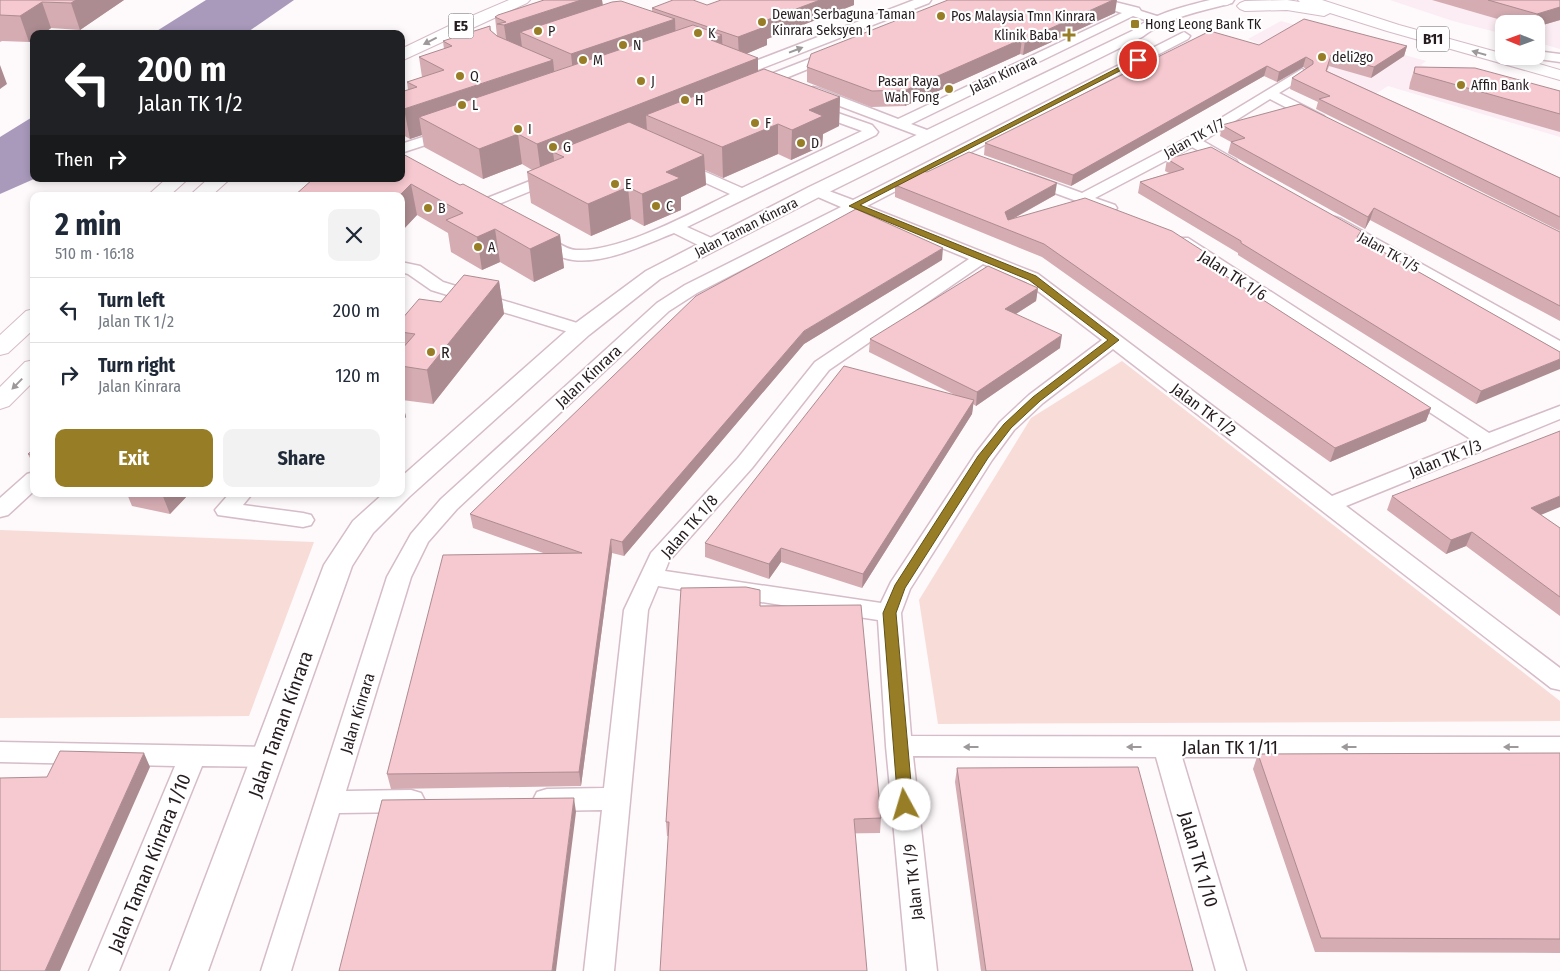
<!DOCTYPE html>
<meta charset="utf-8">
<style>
body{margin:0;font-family:"Fira Sans Condensed",sans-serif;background:#f2f2f3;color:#1f2937;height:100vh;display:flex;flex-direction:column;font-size:19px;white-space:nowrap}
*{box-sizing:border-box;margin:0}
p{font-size:16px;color:#747a83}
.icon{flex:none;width:28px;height:28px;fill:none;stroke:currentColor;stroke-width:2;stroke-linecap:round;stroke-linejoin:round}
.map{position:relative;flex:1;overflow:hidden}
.sheet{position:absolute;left:30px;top:192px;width:375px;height:305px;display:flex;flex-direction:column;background:#fff;border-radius:10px;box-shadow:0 2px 8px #0003}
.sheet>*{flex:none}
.guide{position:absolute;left:30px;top:30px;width:375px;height:152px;border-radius:10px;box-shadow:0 2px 8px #0003;background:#202124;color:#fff;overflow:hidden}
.needle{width:32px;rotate:271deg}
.tools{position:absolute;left:1495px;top:15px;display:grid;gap:10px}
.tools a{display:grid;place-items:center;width:50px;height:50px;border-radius:10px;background:#fff;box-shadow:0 2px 8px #0003;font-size:25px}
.pin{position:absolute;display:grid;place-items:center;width:42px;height:42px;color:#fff;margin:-21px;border:2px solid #fff;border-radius:50%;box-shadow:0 1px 5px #0007}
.me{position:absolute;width:55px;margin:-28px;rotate:354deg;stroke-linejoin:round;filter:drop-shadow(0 0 4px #0008)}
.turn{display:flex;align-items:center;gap:18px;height:105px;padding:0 25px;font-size:22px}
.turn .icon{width:65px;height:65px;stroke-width:2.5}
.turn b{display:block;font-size:35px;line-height:42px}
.then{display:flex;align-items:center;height:48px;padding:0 25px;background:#0003;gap:10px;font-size:19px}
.round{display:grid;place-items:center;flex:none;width:52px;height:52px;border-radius:10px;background:#f2f2f3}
.headline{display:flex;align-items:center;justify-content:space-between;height:85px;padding:0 25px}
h1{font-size:30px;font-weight:700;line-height:38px}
.cta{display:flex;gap:10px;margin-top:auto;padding:10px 25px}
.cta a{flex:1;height:58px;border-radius:10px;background:#977d25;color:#fff;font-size:20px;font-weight:700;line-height:58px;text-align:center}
.cta a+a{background:#f2f2f3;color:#1f2937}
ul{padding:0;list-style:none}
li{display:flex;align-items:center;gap:15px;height:65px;padding:0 25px;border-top:1px solid #e0e1e3}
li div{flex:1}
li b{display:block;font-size:19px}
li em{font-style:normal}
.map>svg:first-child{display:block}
</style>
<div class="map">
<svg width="1560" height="971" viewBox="0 0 1560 971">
<rect width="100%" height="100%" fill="#fef9fb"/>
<!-- built -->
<path fill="#fbedf3" d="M1390 0H1560V49L1536 42V24H1504V34L1453 21Z
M1281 21 1426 61 1421 65 1560 104V137L1388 86 1372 96 1248 39Z"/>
<!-- green -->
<path fill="#f8dcd8" d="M1122 361 1560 701V721L938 724 919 600 1031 418Z
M0 530 314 542 249 716 0 718Z"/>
<!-- water -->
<path fill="#a99abc" d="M206 0H294L245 34H152Z
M34 116V179L0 194V137Z"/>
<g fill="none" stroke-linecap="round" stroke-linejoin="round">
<defs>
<path id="minor" d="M914 0H931L929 3 755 71H745L743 68 745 65Z
M1089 0H1107L1139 8 1141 11 1179 23 1181 26 1175 30 1133 16 911 124 935 133 937 136 935 139 930 140 808 94 806 91 813 87 818 88 898 119 1122 13 1091 3Z
M1184 32 1190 36 1188 39 867 206 1038 274 1332 496 1472 440 1176 246 1174 242 1176 238H1188L1489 433 1560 406V419L1346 506 1560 668V690L1551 688 1113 349 1043 403 1014 430 992 460 910 589 901 613 911 736 1560 737V757H1182L1246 971H1216L1156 757 913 756 937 971H907L886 746 878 620 658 586 648 610 614 971H584L602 810 547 811 537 808 533 800 537 792 547 789 604 788 624 610 651 553 738 458 815 362 969 259 854 212 697 293 669 311 457 509 428 542 411 577 346 791 411 790 421 793 425 801 421 809 411 812 339 813 291 971H261L387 577 411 534 441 499 657 303 685 285 841 207 811 194 808 191 811 188H821L853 200ZM983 264 1026 282 1102 340 1029 395 1000 422 976 453 891 582 881 603 665 571 669 561 752 468 829 370Z
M835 49 841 53 840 56 781 80H771L769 77 771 74Z
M1536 51 1560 54V62L1531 58 1530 56H1536Z
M1302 69 1309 73 1307 76 1279 93 1324 116 1326 119 1324 122H1314L1270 99 1203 141 1236 160 1238 163 1236 166H1226L1192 147 1095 198 1115 205 1117 208 1115 211 1109 213 1025 182 1022 179 1025 176 1030 174 1082 193 1198 132Z
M812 104 872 125 878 132 876 135 687 227 716 240 718 244 716 248H704L674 233C643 245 606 264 573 260 557 258 543 248 530 240L528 237 530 234C548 229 559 249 576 250 621 252 689 214 730 194L673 168 670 165 673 162H683L742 188 862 131 807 111 805 108Z
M451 128 456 129 458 132 456 135 401 153V144Z
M555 171 560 173 563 176 560 179 484 210H472L470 207 472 204Z
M1335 217 1341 219 1560 341V355L1553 353 1329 225 1327 222 1329 219Z
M401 262 420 266 443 282 587 326 590 330 587 334 581 335 575 334 431 290 408 274 401 272Z
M34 472V491L8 515 0 517V498L27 474Z
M229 494H252L243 505 303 513 311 515 314 520 311 525 303 527 218 515 215 510Z
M0 742 269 747 278 750 282 757 278 764 269 767 202 766 119 971H89L175 766 0 762Z"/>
<path id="tertiary" d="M1210 0H1234L1232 3C1201 11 1168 17 1142 37L823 195 660 279 589 335 409 497 373 533 352 566 208 971H170L324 565 353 521 383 494H401V477L573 325 646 271 809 187 1132 31C1155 13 1182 7 1210 0Z"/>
<path id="primary" d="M1217 0H1233C1229 6 1225 6 1219 4Z
M1287 0 1300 2 1298 0H1322L1399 25 1504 54V56H1512L1560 70V80L1387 31 1330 13 1324 16 1287 10 1245 11 1240 9 1237 6 1240 3 1245 1Z"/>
<path id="motorway" d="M509 0H530L527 3 401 61V49L453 24Z
M166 179H188L169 196H147Z
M208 179H230L211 196H189Z
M34 309V329L8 353 0 355V335L26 311Z
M34 360V381L9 406 0 409V387L25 362Z"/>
</defs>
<!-- minor casing -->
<use href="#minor" stroke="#d5bcc8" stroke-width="3"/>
<!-- tertiary casing -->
<use href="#tertiary" stroke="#d5bcc8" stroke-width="3"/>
<!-- primary casing -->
<use href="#primary" stroke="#d5bcc8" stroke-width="2"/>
<!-- motorway casing -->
<use href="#motorway" stroke="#d5bcc8" stroke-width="2"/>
<!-- minor -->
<use href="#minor" fill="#fff" fill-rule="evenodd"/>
<!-- tertiary -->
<use href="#tertiary" fill="#fff" fill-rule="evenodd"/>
<!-- primary -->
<use href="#primary" fill="#fff" fill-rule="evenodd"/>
<!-- motorway -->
<use href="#motorway" fill="#fff" fill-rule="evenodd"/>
</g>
<!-- wall -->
<path fill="#d4acb2" d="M0 0H124L80 30 51 28 43 34H34V40L29 42 2 41 0 42Z
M544 0H602L603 5 652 12V8L707 5H854L767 39V45L746 54 758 58V71L840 97 839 126 823 134 822 146 791 160 778 154 723 178 705 170 706 185 681 197V210L644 226 631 219 591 236 531 203 527 172 532 170 522 164 483 179 424 147 422 135 410 139 401 134V92L408 90 407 82 422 77 419 57 444 49 443 41 490 26 491 31 497 36 495 17Z
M1432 0H1560V20L1536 27V24H1515Z
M1115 13 1023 55 1020 54 905 106 871 107 807 82V67Z
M1259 45 1407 46 1404 56 1371 78 1329 66 1327 71 1560 178V231L1316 109 1318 102 1290 89 1292 78 1306 69 1303 67 1277 82 1264 76 1071 186 984 155 985 143Z
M1415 67 1560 91V132L1409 89 1410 83Z
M1222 125 1560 232V321L1370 220 1365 229 1228 153 1231 142 1220 136Z
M1167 159 1361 231 1359 238 1560 352 1476 404 1238 255V253L1138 193 1140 182 1169 173 1165 171Z
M927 172 1055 195 1013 219 1206 253 1204 262 1431 408 1426 421 1330 462 1042 257 895 197V185Z
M312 179 460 185 560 235 564 268 534 282 500 262 482 270 451 252 448 233 417 215 401 232V196Z
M942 260 804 344 624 556 612 553 581 786 391 789 387 774 546 554 473 528 470 514Z
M499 281 504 314 433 404 402 400 406 417 401 422V320L441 302Z
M1038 288 1036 301 1016 314 1060 348 976 406 973 404 972 414 862 588 781 562 769 579 705 557V543L955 395 869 352 870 339Z
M34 449V466L28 454Z
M66 494H89L85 497Z
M127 494H189L170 514 132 506Z
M1392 496 1541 515 1560 528V616L1466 546 1446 554 1387 510Z
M760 606 881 818 880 833 667 836 666 822Z
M1560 753V953L1315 952 1253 769 1258 754Z
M957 768 1193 971H981L955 782Z"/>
<!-- shaded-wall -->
<path fill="#ac8c91" d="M76 0H124L80 30 71 3Z
M581 0H602L604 19 520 32 522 47 508 52 504 25Z
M820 0H854V5L767 39V45L739 57 738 37 759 23Z
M1113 0H1117L1115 13 1023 55 1025 40Z
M42 2 51 28 43 34H34V40L29 42 20 16Z
M1560 7V20L1536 27V24H1534L1537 14Z
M675 19 676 46 574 82 571 54Z
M722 35 723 63 711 40Z
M1022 39 1020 54 905 106 906 90Z
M1407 46 1404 56 1371 78 1374 67Z
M1306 57 1303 67 1277 82 1279 72Z
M758 58V86L646 115 647 131 553 152 555 168 541 174 537 144Z
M553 60 556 88 419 117 422 135 410 139 404 109Z
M0 65 7 84 0 89Z
M1267 66 1264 76 1071 186 1073 175Z
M840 97 839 126 823 134 822 146 791 160 792 130 809 110Z
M778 124V154L723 178 722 147Z
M518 134 522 164 483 179 479 149Z
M704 155 706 185 681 197V210L644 226 642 194 666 172Z
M1057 183 1055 195 1003 224 1005 212Z
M411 184 417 215 401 232V196H399Z
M628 187 631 219 591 236 588 204Z
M1374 208 1370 220 1365 229 1368 217Z
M495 229 500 262 482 270 477 237Z
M560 235 564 268 534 282 530 249Z
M943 248 942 260 804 344 624 556 622 542 804 331Z
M1206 253 1203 265 1201 260Z
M499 281 504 314 433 404 427 370Z
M1038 288 1036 301 1003 322 1005 309Z
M1062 335 1060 348 976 406 977 392Z
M1560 359V369L1476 404 1481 391Z
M401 396 406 417 401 422Z
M974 400 972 414 862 588 863 574Z
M1431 408 1426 421 1330 462 1335 448Z
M84 494H89L85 497Z
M162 494H189L170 514Z
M1560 496V507L1524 522 1531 508Z
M1472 532 1466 546 1446 554 1451 540Z
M611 539 612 553 581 786 579 772Z
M781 548V562L769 579V564Z
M144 753 150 767 60 971H45Z
M574 798 576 812 556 971H552Z"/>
<!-- building -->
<path fill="#f6c8cf" stroke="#ac8c91" d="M0 0H76L71 3 42 2 20 16 0 15Z
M544 0H581L504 25 497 24 506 22 495 17 498 15Z
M673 0H693L707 5 721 0H820L759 23 767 26 738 37 652 8Z
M948 0H1113L1025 40 1022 39 906 90 872 91 807 67 811 54Z
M1488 0H1560V7L1537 14Z
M621 1 675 19 571 54 520 32 612 2Z
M1304 19 1407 46 1374 67 1331 55 1326 71 1560 178V217L1319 99 1330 96 1292 78 1313 64V61L1306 57 1279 72 1267 66 1073 175 985 143 1210 31 1259 45Z
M693 25 722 35 711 40 758 58 537 144 518 134 479 149 419 117Z
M490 26V30L497 36 553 60 404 109 401 108V92L417 87 407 82 444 70 419 57 452 46 443 41Z
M1415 67 1475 68 1560 91V114L1414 73Z
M764 69 840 97 809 110 823 116 792 130 778 124 722 147 646 115Z
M1300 104 1560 232V306L1374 208 1368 217 1231 142 1245 138 1222 125Z
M629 122 704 155 666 172 680 178 642 194 628 187 588 204 527 172 564 157 553 152Z
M1211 147 1361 231 1357 237 1560 352V359L1481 391 1241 243V241L1140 182 1184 169 1167 159Z
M969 152 1057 183 1005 212 1008 220 1085 198 1172 231 1206 253 1201 260 1431 408 1335 448 1044 244 895 185 923 171 927 172Z
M401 153 460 185 463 184 560 235 530 249 495 229 477 237 446 220 463 213 411 184 399 196H294L313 179H401Z
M856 209 943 248 804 331 622 542 611 539 579 772 387 774 443 555 582 553 470 514 696 296Z
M988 266 1038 288 1005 309 1062 335 977 392 870 339Z
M464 275 499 281 427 370 401 366V350L415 334 401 332V320L419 299 441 302Z
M844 366 974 400 863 574 781 548 769 564 705 543Z
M1560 431V496L1531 508 1560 528V597L1472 532 1451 540 1392 496Z
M34 449V455L28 454Z
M746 587 760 590V606L861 605 881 818 854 819 867 971H660L669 822H666L681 588Z
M60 751 144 753 45 971H0V778L47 777Z
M1560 753V939L1321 938 1258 754Z
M1138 767 1193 971H986L957 768Z
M574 798 552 971H339L382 800Z"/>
<!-- one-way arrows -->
<defs><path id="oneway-solid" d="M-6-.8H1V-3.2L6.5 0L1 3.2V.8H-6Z" transform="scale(1.25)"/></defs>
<g fill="#9d999b">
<use href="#oneway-solid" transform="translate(430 41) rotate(153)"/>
<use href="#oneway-solid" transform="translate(796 50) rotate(-21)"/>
<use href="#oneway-solid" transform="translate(1479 53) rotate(-164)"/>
<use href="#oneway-solid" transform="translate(17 384) rotate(134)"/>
<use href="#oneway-solid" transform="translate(971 747) rotate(-180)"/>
<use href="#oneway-solid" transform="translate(1134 747) rotate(-180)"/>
<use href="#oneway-solid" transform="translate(1349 747) rotate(-180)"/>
<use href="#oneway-solid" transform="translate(1511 747) rotate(-180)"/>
</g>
<!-- route -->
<path fill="#977d25" stroke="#625118" d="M1135 59 1141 60 860 205 1036 276 1119 340 1040 401 1011 428 988 458 905 588 896 613 913 805 910 809 905 811 900 809 898 805 883 613 895 585 978 456 1004 424 1033 397 1108 340 1029 280 849 206Z"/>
<!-- markers -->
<g fill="#977d25" stroke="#fff" stroke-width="2">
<circle cx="941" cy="16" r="5"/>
<circle cx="762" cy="22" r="5"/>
<rect x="1130" y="19" width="10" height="10" rx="2.5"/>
<circle cx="538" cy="31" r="5"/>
<circle cx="698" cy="33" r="5"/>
<path d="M1066.5 27.5h5v5h5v5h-5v5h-5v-5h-5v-5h5z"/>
<circle cx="623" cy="45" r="5"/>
<circle cx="1322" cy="57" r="5"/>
<circle cx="583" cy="60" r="5"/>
<circle cx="460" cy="76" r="5"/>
<circle cx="641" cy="81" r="5"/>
<circle cx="1461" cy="85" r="5"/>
<circle cx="949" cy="89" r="5"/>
<circle cx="685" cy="100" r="5"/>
<circle cx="462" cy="105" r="5"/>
<circle cx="755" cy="123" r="5"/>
<circle cx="518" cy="129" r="5"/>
<circle cx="801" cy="143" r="5"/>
<circle cx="553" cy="147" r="5"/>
<circle cx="615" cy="184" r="5"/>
<circle cx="656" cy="206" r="5"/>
<circle cx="428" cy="208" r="5"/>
<circle cx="478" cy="247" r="5"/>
<circle cx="431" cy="352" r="5"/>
</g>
<g text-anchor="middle" stroke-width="4.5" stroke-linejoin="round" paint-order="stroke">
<!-- far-poi labels -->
<g font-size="14" fill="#251c20" stroke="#fff" text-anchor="start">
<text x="772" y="19">Dewan Serbaguna Taman<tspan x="772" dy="16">Kinrara Seksyen 1</tspan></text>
<text x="951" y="21">Pos Malaysia Tmn Kinrara</text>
<text x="1145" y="29">Hong Leong Bank TK</text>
<text x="548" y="36">P</text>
<text x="708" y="38">K</text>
<text x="1058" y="40" text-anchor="end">Klinik Baba</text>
<text x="633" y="50">N</text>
<text x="1332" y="62">deli2go</text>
<text x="593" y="65">M</text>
<text x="470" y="81">Q</text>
<text x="651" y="86">J</text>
<text x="939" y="86" text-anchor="end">Pasar Raya<tspan x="939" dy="16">Wah Fong</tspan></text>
<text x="1471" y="90">Affin Bank</text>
<text x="695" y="105">H</text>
<text x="472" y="110">L</text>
<text x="765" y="128">F</text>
<text x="528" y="134">I</text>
<text x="811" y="148">D</text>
<text x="563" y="152">G</text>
<text x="625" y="189">E</text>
<text x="666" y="211">C</text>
<text x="438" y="213">B</text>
<text x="488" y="252">A</text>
</g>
<!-- far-street labels -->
<g font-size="14" fill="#251c20" stroke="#fff">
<text transform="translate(1003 74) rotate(-25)" y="5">Jalan Kinrara</text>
<text transform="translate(1194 138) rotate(-29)" y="5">Jalan TK 1/7</text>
<text transform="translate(746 227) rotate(-27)" y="5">Jalan Taman Kinrara</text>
<text transform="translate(1389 252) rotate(29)" y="5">Jalan TK 1/5</text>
</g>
<!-- shield labels -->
<g fill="#fff" stroke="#666063" stroke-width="1">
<rect x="448.5" y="13.5" width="25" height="25" rx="4"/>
<rect x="1417" y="26.5" width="32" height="25" rx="4"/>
</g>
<g font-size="15" font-weight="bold" fill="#251c20">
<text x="461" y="31">E5</text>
<text x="1433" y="44">B11</text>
</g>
<!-- street labels -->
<g font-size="16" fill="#251c20" stroke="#fff">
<text transform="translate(1233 275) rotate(33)" y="6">Jalan TK 1/6</text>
<text transform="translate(588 376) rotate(-43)" y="6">Jalan Kinrara</text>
<text transform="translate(1204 409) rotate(37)" y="6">Jalan TK 1/2</text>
<text transform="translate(1445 458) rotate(-22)" y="6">Jalan TK 1/3</text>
<text transform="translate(689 526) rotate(-49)" y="6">Jalan TK 1/8</text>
<text transform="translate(357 713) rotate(-73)" y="6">Jalan Kinrara</text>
<text transform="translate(913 882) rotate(-96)" y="6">Jalan TK 1/9</text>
</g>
<!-- poi labels -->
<g font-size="16" fill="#251c20" stroke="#fff" text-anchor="start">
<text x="441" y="358">R</text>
</g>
<!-- near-street labels -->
<g font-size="19" fill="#251c20" stroke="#fff">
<text transform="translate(280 724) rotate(-70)" y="7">Jalan Taman Kinrara</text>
<text x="1230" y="754">Jalan TK 1/11</text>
<text transform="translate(1199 859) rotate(74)" y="7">Jalan TK 1/10</text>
<text transform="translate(149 863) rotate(-68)" y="7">Jalan Taman Kinrara 1/10</text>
</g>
</g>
</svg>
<div class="tools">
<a><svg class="needle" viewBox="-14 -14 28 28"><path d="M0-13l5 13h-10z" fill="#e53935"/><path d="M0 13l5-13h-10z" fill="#747a83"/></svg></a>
</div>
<div class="pin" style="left:1138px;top:60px;background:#d93025"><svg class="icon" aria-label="arrive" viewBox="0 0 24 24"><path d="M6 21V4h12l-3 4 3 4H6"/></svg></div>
<svg class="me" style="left:905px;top:805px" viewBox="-20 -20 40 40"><circle r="19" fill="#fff"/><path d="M0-13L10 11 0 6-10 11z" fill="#977d25"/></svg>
<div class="guide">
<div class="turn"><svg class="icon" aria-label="left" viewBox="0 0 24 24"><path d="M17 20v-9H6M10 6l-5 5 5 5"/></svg><div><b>200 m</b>Jalan TK 1/2</div></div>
<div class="then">Then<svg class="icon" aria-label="right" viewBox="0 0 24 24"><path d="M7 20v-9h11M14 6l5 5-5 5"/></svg></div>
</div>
<section class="sheet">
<div class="headline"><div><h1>2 min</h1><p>510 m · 16:18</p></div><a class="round"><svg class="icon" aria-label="close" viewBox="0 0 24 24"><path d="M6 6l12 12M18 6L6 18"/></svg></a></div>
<ul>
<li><svg class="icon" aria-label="left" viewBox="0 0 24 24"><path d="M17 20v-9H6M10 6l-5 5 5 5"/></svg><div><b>Turn left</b><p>Jalan TK 1/2</p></div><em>200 m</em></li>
<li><svg class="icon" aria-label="right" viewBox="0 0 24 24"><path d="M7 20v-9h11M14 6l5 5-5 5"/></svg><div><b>Turn right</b><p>Jalan Kinrara</p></div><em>120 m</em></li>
</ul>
<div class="cta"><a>Exit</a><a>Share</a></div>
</section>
</div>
